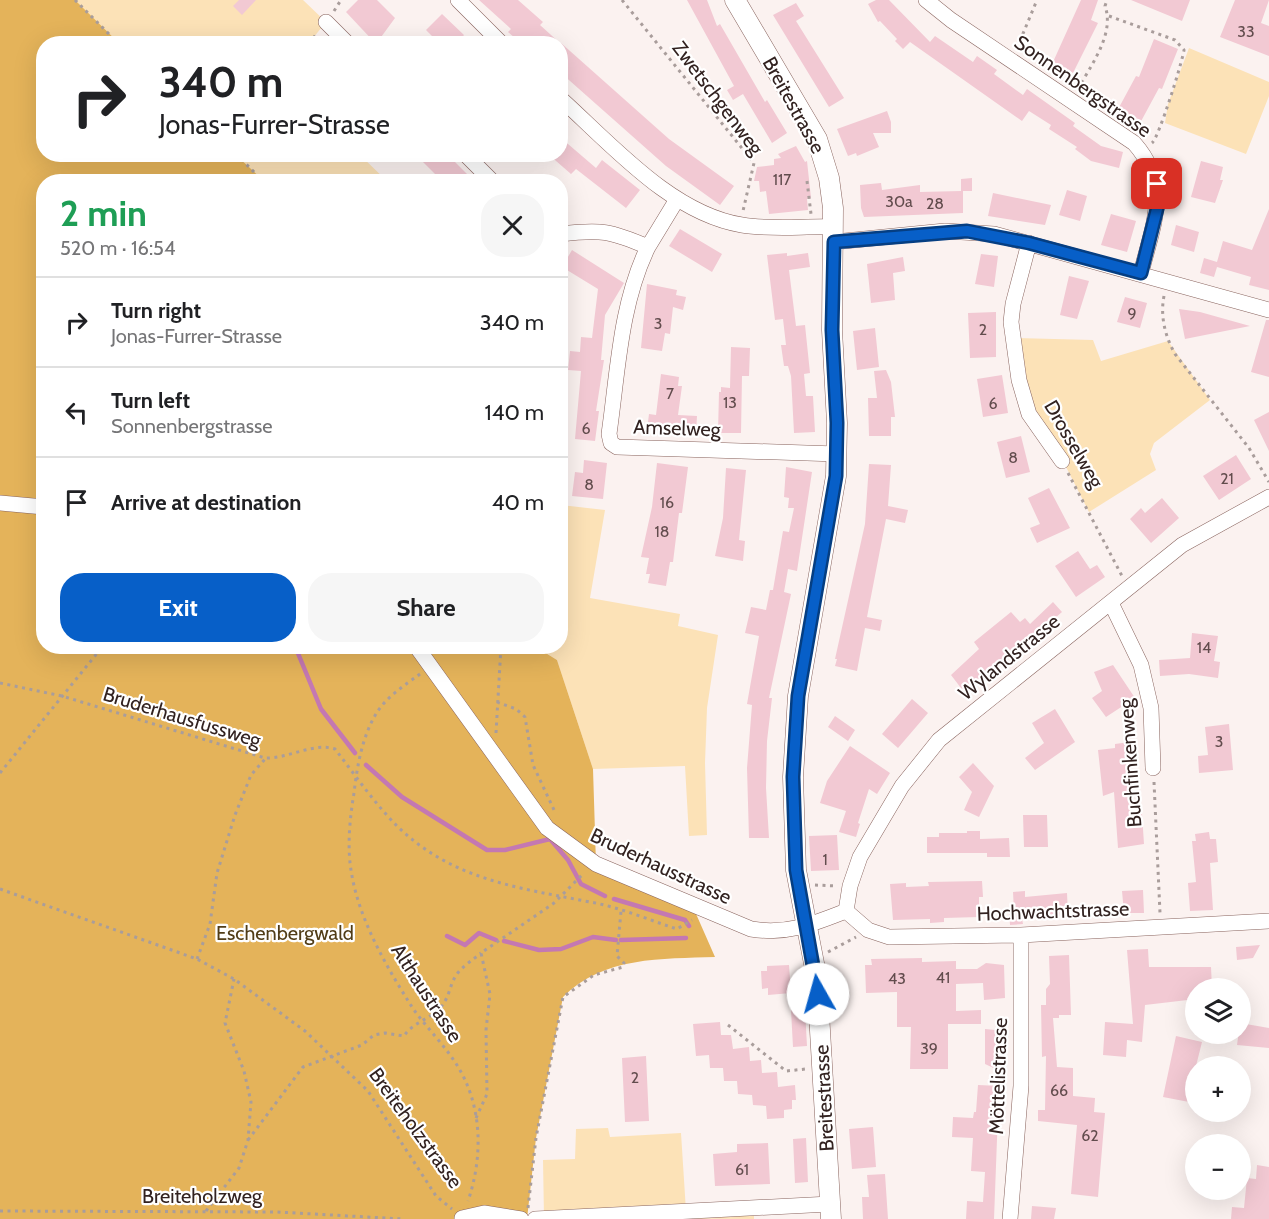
<!DOCTYPE html>
<meta charset="utf-8">
<style>
body{margin:0;font-family:Cabin,sans-serif;background:#f6f6f6;color:#202124;height:100vh;display:flex;flex-direction:column;font-size:22px;white-space:nowrap}
*{box-sizing:border-box;margin:0}
p{font-size:20px;color:#757577}
.icon{flex:none;width:33px;height:33px;fill:none;stroke:currentColor;stroke-width:2;stroke-linecap:round;stroke-linejoin:round}
.map{position:relative;flex:1;overflow:hidden}
.sheet{position:absolute;left:36px;top:174px;width:532px;height:480px;display:flex;flex-direction:column;background:#fff;border-radius:24px;box-shadow:0 6px 24px #0002}
.sheet>*{flex:none}
.guide{position:absolute;left:36px;top:36px;width:532px;height:126px;border-radius:24px;box-shadow:0 6px 24px #0002;background:#fff;color:#202124;overflow:hidden}
.controls{position:absolute;left:1185px;top:978px;display:grid;gap:12px}
.controls a{display:grid;place-items:center;width:66px;height:66px;border-radius:50%;background:#fff;box-shadow:0 6px 24px #0002;font-size:30px}
.pin{position:absolute;display:grid;place-items:center;width:51px;height:51px;color:#fff;margin:-26px;border-radius:12px;box-shadow:0 3px 9px #0006}
.me{position:absolute;width:66px;margin:-33px;rotate:353deg;stroke-linejoin:round;filter:drop-shadow(0 0 4px #0008)}
.turn{display:flex;align-items:center;gap:21px;height:126px;padding:0 24px;font-size:27px}
.turn .icon{width:78px;height:78px;stroke-width:2.5}
.turn b{display:block;font-size:42px;line-height:51px}
.round{display:grid;place-items:center;flex:none;width:63px;height:63px;border-radius:24px;background:#f6f6f6}
.summary{display:flex;align-items:center;justify-content:space-between;height:102px;padding:0 24px}
h1{font-size:36px;font-weight:800;line-height:45px;color:#1e9e55}
.cta{display:flex;gap:12px;margin-top:auto;padding:12px 24px}
.cta a{flex:1;height:69px;border-radius:24px;background:#075fc8;color:#fff;font-size:24px;font-weight:800;line-height:69px;text-align:center}
.cta a+a{background:#f6f6f6;color:#202124}
ul{padding:0;list-style:none}
li{display:flex;align-items:center;gap:18px;height:90px;padding:0 24px;border-top:2px solid #e0e0e0}
li div{flex:1}
li b{display:block;font-size:22px}
li em{font-style:normal}
.map>svg:first-child{display:block}
</style>
<div class="map">
<svg width="1269" height="1219" viewBox="0 0 1269 1219">
<rect width="100%" height="100%" fill="#fbf2f0"/>
<!-- green -->
<path fill="#fce2b7" d="M75 0H303L326 22 309 43H119Z
M1189 48 1269 82V96L1246 154 1165 123 1168 104Z
M236 155H360L387 181H264Z
M1014 338 1093 340 1101 361 1168 341 1210 400 1154 443 1150 454 1156 470 1089 512 1063 461 1029 414Z
M561 505 605 510 590 598 680 614 678 626 718 635 707 708 705 763 707 835 689 836 685 766 593 769 557 660 536 647 561 646Z
M608 1128 610 1137 681 1133 686 1211 754 1208V1219L544 1218 543 1160 575 1159 576 1129Z"/>
<!-- forest -->
<path fill="#e4b35a" d="M0 0H75L119 43 44 44V154L236 155 264 181 44 182V646L536 647 557 660 593 769 596 864 693 907 715 957C662 959 604 956 563 997L536 1138 527 1219H0Z"/>
<g fill="none" stroke-linecap="round" stroke-linejoin="round">
<!-- stream -->
<path stroke="#c478b2" stroke-width="4.5" d="M295 646 321 709 355 753
M366 765 402 797 487 850H505L550 839 568 860 581 884 605 896
M614 899 685 920 689 926
M447 936 465 945 479 933 496 940
M621 940 686 938
M504 941 539 950 561 949 593 937 616 940"/>
</g>
<!-- building -->
<path fill="#f2c9d3" d="M239 0H256L242 15 233 6Z
M358 0H377L395 18 376 44 346 12Z
M479 0H518L543 22 540 25 561 44H522L508 32 511 29Z
M687 0H707L717 26 720 24 765 102 767 100 787 133 772 143 743 94 733 100 727 90 734 86Z
M876 0H889L930 42 935 36 973 62 977 56 997 70 994 74 1023 95 1027 89 1075 123 1073 126 1101 146 1123 152 1119 168 1091 161 1075 149 1077 147 1049 129 1051 125 1029 111 1022 121 910 42 903 49 895 41 897 39 880 21 878 22 868 4Z
M1081 0H1098L1091 20 1098 23 1073 73 1053 62Z
M1131 0H1190L1182 21Z
M1235 0H1269L1261 23 1269 26V56L1220 37Z
M796 3 804 16 796 21 844 98 829 107 773 15Z
M442 14 464 35 457 44H440L426 30Z
M1154 39 1178 49 1162 89 1159 88 1139 125 1116 113 1136 76 1139 77Z
M561 43 669 139 734 186 720 205 666 166 561 73Z
M887 111 891 122V133H873L879 147 857 156 856 153 848 156 837 129Z
M561 138 596 168 602 160 640 190 626 208 576 169 571 174 548 154H561Z
M796 146 805 162 807 161 811 198 807 199 808 210 769 214 766 191 760 192 759 181H754L757 167 774 165V159L781 158 778 154Z
M415 154H447L475 182H443Z
M1201 161 1223 167 1220 180H1223L1215 203 1191 197Z
M972 178V191H963V213L864 217 861 208 860 185 881 183 882 190 920 185V192L961 191V179Z
M1067 190 1087 196 1080 221 1059 215Z
M993 193 1051 205 1045 225 988 216Z
M1269 209V290L1249 285 1251 277 1217 267 1214 277 1200 273 1204 258 1217 262 1223 241 1252 250Z
M1111 214 1136 221 1127 252 1101 245Z
M1176 225 1199 232 1194 252 1171 245Z
M680 229 722 254 712 272 669 246Z
M572 250 624 283 605 315 601 360H604L596 411H599L595 441 575 439 581 371 568 370 570 351 580 352 581 337 592 338 598 289 562 267Z
M787 253V256L808 253 810 267 789 270 796 326 805 325 810 373 804 374 806 396H813L815 432 794 433 791 376 788 366H784L781 345H786L783 319 775 320 767 255Z
M981 254 998 256 994 287 975 284Z
M903 257 905 271 893 273 895 300 871 303 867 264Z
M1069 276 1089 281 1077 319 1060 315Z
M647 284 677 290 676 295 686 297 683 310 673 307 670 334 665 333 662 351 641 348Z
M1125 297 1147 303 1140 328 1117 322Z
M1179 309 1200 312 1250 326 1185 339Z
M996 312V357L970 358 968 313Z
M1266 320H1269V377L1251 372Z
M875 328 879 367 857 370 853 331Z
M731 347 750 348 749 376H742L741 433H718L719 392H721V387L730 388Z
M886 370 891 382 895 417H891V436H869L868 398H877L874 371Z
M661 374 679 377 678 386H682L678 415 697 416 696 432 647 430 649 414 656 415Z
M1002 375 1008 413 983 417 977 379Z
M1269 412V451L1254 420Z
M1021 436 1030 472 1006 478 997 442Z
M1236 455 1251 479 1219 500 1203 476Z
M584 460 607 463 603 499 572 496 575 472 583 473Z
M657 463 688 467 682 513H679L673 562H670L666 586 648 583 650 574H646L649 558 641 557 652 507Z
M869 464 891 465 888 506 908 510 905 523 886 519 867 617 882 620 880 631 865 628 857 671 835 666 837 659H835L865 524Z
M786 467 812 472 797 571 788 569 784 592 791 594 769 698H772L767 741 766 788 769 838H749L747 768 752 705 747 704 759 636 745 633 751 607 766 610 770 590H773L783 531 789 532 794 508H788L789 498 784 497Z
M726 468 746 470 739 540 745 541 743 561 715 556 723 518Z
M1049 488 1070 528 1037 543 1030 528 1040 524 1028 498Z
M1162 498 1179 518 1151 543 1130 519 1141 508 1145 513Z
M1078 551 1090 569 1097 565 1105 577 1076 597 1055 566Z
M1053 602 1062 612 996 669 995 667 964 692 951 675 979 649 974 642 1011 612 1020 622 1025 618 1030 624Z
M1192 633 1218 636 1214 661 1220 662 1218 678 1189 674 1160 676 1159 660 1190 658Z
M1113 665 1135 698 1106 717 1092 698 1102 691 1094 672Z
M912 699 928 713 898 748 882 734Z
M1055 709 1075 742 1035 770 1025 758 1044 743 1032 723Z
M835 716 855 730 848 741 828 727Z
M1229 724 1233 770 1199 773 1198 756 1208 755 1205 727Z
M1130 742 1132 763 1127 764 1133 814H1142L1144 844 1118 848 1114 792 1103 796 1098 750 1115 748V744Z
M850 746 890 773 877 794 869 789 858 823 860 824 856 837 839 832 846 811 820 803 827 781Z
M973 763 994 786 979 817 964 810 972 792 959 777Z
M1023 815H1047L1048 847H1024Z
M967 831H980V839L1009 838 1010 857H987V853H927V837H939V833H967Z
M1209 832 1210 839H1216L1218 862 1210 863 1213 910 1190 911 1188 883 1196 882 1192 841H1196L1195 834Z
M837 835 839 870 811 871 809 836Z
M982 881 983 897H979V917L944 918V922L930 923V919L893 920 890 884 906 883V887L929 886 928 882Z
M1143 890 1144 913H1124L1122 891Z
M1025 891V897L1067 893 1068 915 1022 919 1023 924 1010 925 1009 911H1014L1013 892Z
M1260 945 1253 958 1237 960 1236 947Z
M1148 949 1149 967H1211L1212 988H1196V999L1145 1005 1142 1042 1127 1040 1126 1057 1103 1055 1105 1022 1133 1024 1127 950Z
M1069 955 1071 1015H1059V1018H1053L1057 1067 1073 1068V1096L1095 1098 1094 1112 1105 1113 1098 1197 1071 1194 1077 1125 1038 1121V1110H1045L1046 1056 1042 1057 1041 1005H1046V989L1050 984 1049 956Z
M922 958V962L956 961V969H977L986 963 1004 965 1005 998 984 1000 983 983 956 984V1011L981 1010V1024H948V1069H910L911 1027H897V992L866 993 865 965H872L871 959Z
M789 965 791 993 768 995V988L762 989 761 971H767V966Z
M805 1009 807 1046 793 1047 791 1010Z
M720 1022 721 1035H731L733 1049 749 1047 750 1061 761 1060 762 1073 777 1072 778 1087 795 1085 796 1100H792V1109L784 1110V1118L767 1119 766 1106 753 1105 752 1095 738 1094 737 1081H724L723 1068H710L709 1055 696 1056 693 1024Z
M1240 1023 1269 1028V1048L1237 1045Z
M985 1029 1006 1031V1064H1000V1071L985 1064Z
M1176 1036 1202 1042 1196 1066V1091L1192 1090 1189 1102 1163 1097Z
M646 1056 649 1121 625 1122 622 1058Z
M978 1085 999 1086 994 1219H966L967 1201 983 1202 985 1172 971 1171 973 1138 952 1137 953 1117 973 1118 974 1112H976Z
M873 1127 876 1167 852 1169 849 1129Z
M806 1138 808 1182 795 1183 793 1139Z
M768 1143 770 1184 715 1186 713 1154 737 1152V1144Z
M1257 1165 1269 1167V1219H1231L1232 1207 1244 1208 1247 1178 1256 1179Z
M885 1174 888 1219H863L862 1197H869L867 1175Z
M1032 1206 1056 1208 1054 1219H1031Z"/>
<g fill="none" stroke-linecap="round" stroke-linejoin="round">
<defs>
<path id="minor" d="M458 0 502 44
M926 0 951 20 1134 143C1172 186 1153 224 1141 273
M326 22 348 44
M561 99C612 145 672 214 742 225 772 230 803 226 833 227
M465 154 493 182
M561 234C601 229 611 231 648 247L676 201
M834 242 945 231 994 234 1269 310
M1029 243 1013 304 1011 322 1019 380 1029 414 1062 461
M648 247C620 305 618 371 609 434L611 443 617 447 837 454
M0 503 44 507
M1111 603 1141 665 1151 708 1153 768
M416 646 547 828 596 864 751 929C787 935 813 924 846 911
M846 911 850 886 860 857 902 786 939 740 1182 545 1269 497
M846 911 868 930 889 937 1021 935 1269 921
M462 1218 484 1213 521 1219
M535 1219 830 1204
M1010 1219 1021 1086V935"/>
<path id="major" d="M735 0 817 139 829 178 833 208 832 330 837 423 836 476 798 696 793 777 796 870 817 979 831 1219"/>
</defs>
<!-- minor casing -->
<use href="#minor" stroke="#89645e" stroke-width="16"/>
<!-- major casing -->
<use href="#major" stroke="#89645e" stroke-width="21"/>
<!-- path -->
<path stroke="#a99d9b" stroke-width="3" stroke-dasharray="3 4.5" stroke-linecap="butt" d="M75 0 119 44
M622 0 754 163 743 211
M334 11 341 0
M1109 16 1175 40 1184 50C1182 63 1159 137 1152 143
M309 44 317 33
M1017 48 1037 0
M1078 89C1091 65 1115 34 1105 6L1107 0
M236 154 264 182
M807 181 811 214
M1164 296C1160 316 1165 336 1175 354L1249 448 1269 482
M1068 473 1122 576
M420 674C405 685 385 698 376 714 362 737 357 767 354 793 350 817 347 845 351 870 358 918 386 966 412 1007 427 1029 448 1048 461 1072 483 1112 482 1160 468 1201
M0 683 62 696 265 758C288 759 313 742 335 749 355 775 375 804 398 827 453 880 519 888 590 902 619 907 649 920 677 929L692 920
M497 702 516 709 525 717 533 765 555 812
M496 733 501 646
M0 773 103 646
M1154 782 1160 913
M815 885 836 886
M0 889 197 959 234 979 305 1031 368 1091 436 1196 452 1209
M828 952 856 937
M197 959 210 924 217 873 235 815 251 775 265 759
M728 1025 786 1071 806 1069
M476 1118 487 1094 486 1030 490 994 481 953 554 903 584 873
M248 1140 303 1067 362 1045 374 1035 385 1033 404 1036C412 1023 430 1019 440 1008 449 998 449 989 454 979 459 968 473 960 481 953
M528 1208 536 1138 563 997 594 975 623 967 624 963 617 956 621 911
M0 1211 277 1212 404 1219
M206 1211 239 1168 248 1140 251 1102 244 1071 225 1023 234 979"/>
<!-- minor -->
<use href="#minor" stroke="#fff" stroke-width="15"/>
<!-- major -->
<use href="#major" stroke="#fff" stroke-width="20"/>
</g>
<g fill="none" stroke-linecap="round" stroke-linejoin="round">
<defs>
<path id="route" d="M818 994 796 870 793 777 798 696 836 476 837 423 832 330 834 242 967 231 1029 243 1141 273 1158 205 1157 184"/>
</defs>
<!-- route casing -->
<use href="#route" stroke="#053e82" stroke-width="15"/>
<!-- route -->
<use href="#route" stroke="#075fc8" stroke-width="10"/>
</g>
<g text-anchor="middle" stroke-width="4.5" stroke-linejoin="round" paint-order="stroke">
<!-- number labels -->
<g font-size="16" fill="#624c4d">
<text x="1246" y="37">33</text>
<text x="782" y="185">117</text>
<text x="899" y="207">30a</text>
<text x="935" y="209">28</text>
<text x="1132" y="319">9</text>
<text x="658" y="329">3</text>
<text x="983" y="335">2</text>
<text x="670" y="399">7</text>
<text x="730" y="408">13</text>
<text x="993" y="409">6</text>
<text x="586" y="434">6</text>
<text x="1013" y="463">8</text>
<text x="1227" y="484">21</text>
<text x="589" y="490">8</text>
<text x="667" y="508">16</text>
<text x="662" y="537">18</text>
<text x="1204" y="653">14</text>
<text x="1219" y="747">3</text>
<text x="825" y="865">1</text>
<text x="943" y="983">41</text>
<text x="897" y="984">43</text>
<text x="929" y="1054">39</text>
<text x="635" y="1083">2</text>
<text x="1059" y="1096">66</text>
<text x="1090" y="1141">62</text>
<text x="742" y="1175">61</text>
</g>
<!-- street labels -->
<g font-size="20" fill="#322220" stroke="#fff">
<text transform="translate(1083 86) rotate(35)" y="7">Sonnenbergstrasse</text>
<text transform="translate(718 98) rotate(53)" y="7">Zwetschgenweg</text>
<text transform="translate(794 105) rotate(61)" y="7">Breitestrasse</text>
<text transform="translate(677 428) rotate(2)" y="7">Amselweg</text>
<text transform="translate(1074 444) rotate(60)" y="7">Drosselweg</text>
<text transform="translate(1009 657) rotate(-39)" y="7">Wylandstrasse</text>
<text transform="translate(182 717) rotate(17)" y="7">Bruderhausfussweg</text>
<text transform="translate(1130 763) rotate(-94)" y="7">Buchfinkenweg</text>
<text transform="translate(661 866) rotate(25)" y="7">Bruderhausstrasse</text>
<text transform="translate(1053 911) rotate(-2)" y="7">Hochwachtstrasse</text>
<text transform="translate(427 993) rotate(57)" y="7">Althaustrasse</text>
<text transform="translate(998 1076) rotate(-88)" y="7">Möttelistrasse</text>
<text transform="translate(824 1098) rotate(-93)" y="7">Breitestrasse</text>
<text transform="translate(416 1128) rotate(54)" y="7">Breiteholzstrasse</text>
<text x="202" y="1203">Breiteholzweg</text>
</g>
<!-- park labels -->
<g font-size="20" fill="#513d17" stroke="#fff">
<text x="285" y="940">Eschenbergwald</text>
</g>
</g>
</svg>
<div class="controls">
<a><svg class="icon" aria-label="layers" viewBox="0 0 24 24"><path d="M12 4l9 5-9 5-9-5zM3 14l9 5 9-5"/></svg></a>
<a>+</a>
<a>−</a>
</div>
<div class="pin" style="left:1157px;top:184px;background:#d93025"><svg class="icon" aria-label="arrive" viewBox="0 0 24 24"><path d="M6 21V4h12l-3 4 3 4H6"/></svg></div>
<svg class="me" style="left:818px;top:994px" viewBox="-20 -20 40 40"><circle r="19" fill="#fff"/><path d="M0-13L10 11 0 6-10 11z" fill="#075fc8"/></svg>
<div class="guide">
<div class="turn"><svg class="icon" aria-label="right" viewBox="0 0 24 24"><path d="M7 20v-9h11M14 6l5 5-5 5"/></svg><div><b>340 m</b>Jonas-Furrer-Strasse</div></div>
</div>
<section class="sheet">
<div class="summary"><div><h1>2 min</h1><p>520 m · 16:54</p></div><a class="round"><svg class="icon" aria-label="close" viewBox="0 0 24 24"><path d="M6 6l12 12M18 6L6 18"/></svg></a></div>
<ul>
<li><svg class="icon" aria-label="right" viewBox="0 0 24 24"><path d="M7 20v-9h11M14 6l5 5-5 5"/></svg><div><b>Turn right</b><p>Jonas-Furrer-Strasse</p></div><em>340 m</em></li>
<li><svg class="icon" aria-label="left" viewBox="0 0 24 24"><path d="M17 20v-9H6M10 6l-5 5 5 5"/></svg><div><b>Turn left</b><p>Sonnenbergstrasse</p></div><em>140 m</em></li>
<li><svg class="icon" aria-label="arrive" viewBox="0 0 24 24"><path d="M6 21V4h12l-3 4 3 4H6"/></svg><div><b>Arrive at destination</b></div><em>40 m</em></li>
</ul>
<div class="cta"><a>Exit</a><a>Share</a></div>
</section>
</div>
